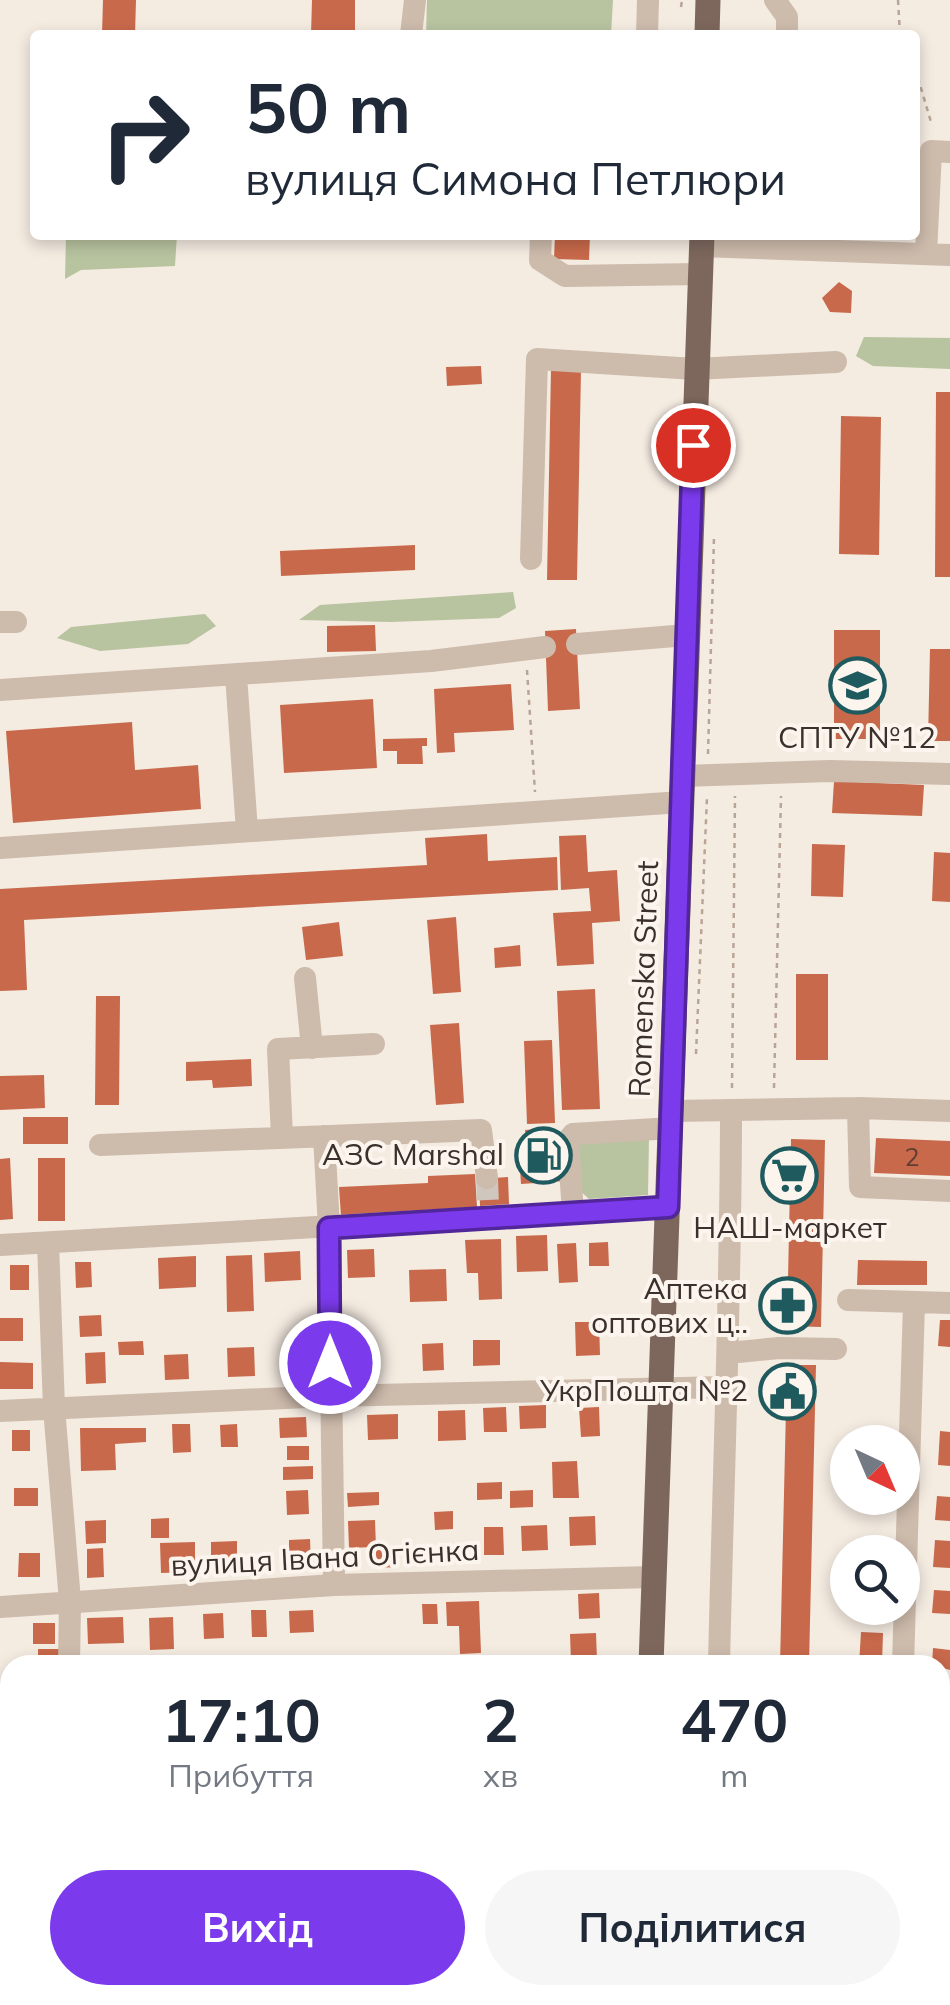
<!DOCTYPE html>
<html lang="uk">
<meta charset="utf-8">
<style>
body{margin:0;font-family:Mulish,sans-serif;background:#f6f6f7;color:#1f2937;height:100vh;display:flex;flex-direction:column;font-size:38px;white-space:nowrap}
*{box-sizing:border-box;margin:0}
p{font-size:32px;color:#747a83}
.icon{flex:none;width:55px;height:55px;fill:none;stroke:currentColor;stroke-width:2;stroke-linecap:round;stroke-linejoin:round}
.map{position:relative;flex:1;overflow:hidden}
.side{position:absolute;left:0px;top:1655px;width:950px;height:350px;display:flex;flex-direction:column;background:#fff;border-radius:30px 30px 0 0;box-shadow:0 5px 15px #0003}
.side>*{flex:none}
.guide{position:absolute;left:30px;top:30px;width:890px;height:210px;border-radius:10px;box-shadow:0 5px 15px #0003;background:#fff;color:#1f2937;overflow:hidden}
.needle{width:65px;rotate:136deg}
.controls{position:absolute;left:830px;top:1425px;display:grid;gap:20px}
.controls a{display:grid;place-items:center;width:90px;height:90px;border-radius:50%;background:#fff;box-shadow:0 5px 15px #0003;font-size:50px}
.pin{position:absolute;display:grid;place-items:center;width:85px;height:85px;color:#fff;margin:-42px;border:5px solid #fff;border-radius:50%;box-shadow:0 2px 10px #0007}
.me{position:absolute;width:110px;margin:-55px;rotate:0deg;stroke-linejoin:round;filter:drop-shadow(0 0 8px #0008)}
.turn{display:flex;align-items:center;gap:35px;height:210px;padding:0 50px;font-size:45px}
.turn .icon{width:130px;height:130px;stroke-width:2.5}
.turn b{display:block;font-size:70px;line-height:85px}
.eta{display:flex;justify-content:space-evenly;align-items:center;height:170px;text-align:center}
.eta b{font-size:60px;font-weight:700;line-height:70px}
.primary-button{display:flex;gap:20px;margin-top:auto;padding:20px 50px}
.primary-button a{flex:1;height:115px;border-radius:60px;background:#7c3aed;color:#fff;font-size:40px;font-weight:700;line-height:115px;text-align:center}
.primary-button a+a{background:#f6f6f7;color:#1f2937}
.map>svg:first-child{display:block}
</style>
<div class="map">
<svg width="950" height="2005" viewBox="0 0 950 2005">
<rect width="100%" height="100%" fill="#f4ebe1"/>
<!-- green -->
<path fill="#b8c4a0" d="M427 0H613L611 35H426Z
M66 235H177L175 266 81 270 65 279Z
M864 337 950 338V369L873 366 856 356Z
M513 592 516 608 499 618 391 622 299 620 320 605Z
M205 614 216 626 188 644 100 651 57 638 71 627Z
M649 1137 648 1195 589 1199 578 1189V1143Z"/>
<!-- building -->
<path fill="#c8694b" d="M103 0H136L135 35H102Z
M312 0H355V35H311Z
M555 235H590L589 260 554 259Z
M839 282 852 291 851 313 830 312 822 298Z
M481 366 482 384 447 386 446 367Z
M551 369 581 370 577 580H547Z
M936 392H950V577H935Z
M841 416 881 417 879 555 839 554Z
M415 545V570L281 576 280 551Z
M375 625 376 651 327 652V626Z
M576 629 580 709 548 711 545 631Z
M834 630H880V739H834Z
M930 649H950V741H928Z
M511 684 514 730 454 733 455 752 437 753 434 689Z
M373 699 377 768 284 773 280 705Z
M132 722 135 770 198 765 201 809 13 823 6 731Z
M427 738V746H422L423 764H397V751H383V739Z
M834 781 924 785 922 816 832 813Z
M487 834 488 861 557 857 558 890 24 920 27 990 0 991V889L427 865 425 838Z
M586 835 588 872 617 870 620 921 592 923 594 964 557 966 553 913 591 911 589 888 561 890 559 836Z
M812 844 845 845 843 897 811 896Z
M934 852 950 853V902L932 901Z
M456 917 461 992 433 994 427 920Z
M339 922 343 956 306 960 302 927Z
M520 945 521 966 495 968 494 948Z
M796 974H828V1060H796Z
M595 989 600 1109 562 1110 557 991Z
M96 996H120L119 1105H95Z
M459 1023 464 1103 436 1105 430 1025Z
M552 1040 555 1123 527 1124 524 1041Z
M251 1059 252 1086 213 1088 212 1080 186 1081V1062Z
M44 1075 45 1108 0 1110V1076Z
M23 1117H68V1144H23Z
M552 1128 554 1152H564L565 1181 521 1184 519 1154 527 1153 525 1130Z
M876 1138 950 1141V1176L874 1173Z
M791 1139 825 1140 821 1327 787 1326Z
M10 1158 13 1219 0 1220V1159Z
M38 1158H65V1221H38Z
M475 1174 477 1207 341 1216 339 1187 428 1183V1176Z
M508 1177 509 1204 480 1206 479 1179Z
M547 1235 548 1271 517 1272 516 1236Z
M501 1239 502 1299 479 1300 478 1273H467L465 1240Z
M608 1242 609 1266H589V1243Z
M576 1243 578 1282 559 1283 557 1244Z
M374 1249 375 1277 348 1278 347 1250Z
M300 1251 301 1280 265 1282 264 1253Z
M252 1255 254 1311 227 1312 226 1256Z
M196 1256V1287L159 1289 158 1258Z
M858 1260 927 1261V1285H857Z
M75 1262H91L92 1287 76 1288Z
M10 1265H29V1290H10Z
M446 1269 447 1301 410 1302 409 1270Z
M101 1315 102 1336 80 1337 79 1316Z
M0 1318H23V1341H0Z
M940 1320H950V1347L938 1346Z
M575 1322H599L600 1355 576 1356Z
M473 1340H500V1365L473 1366Z
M143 1341 144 1355H119L118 1342Z
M374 1343V1370L351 1371 350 1344Z
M443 1343 444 1370 423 1371 422 1344Z
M254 1347 255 1376 228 1377 227 1348Z
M105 1352 106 1383 86 1384 85 1353Z
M188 1354 189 1379 165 1380 164 1355Z
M0 1362 33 1363V1389H0Z
M787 1365H816L809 1665H780Z
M546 1405V1428L520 1429 519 1406Z
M506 1407 507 1432H484L483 1408Z
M599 1407 600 1436 581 1437 579 1408Z
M465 1410 466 1440 438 1441V1411Z
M398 1414V1439L368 1440 367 1415Z
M306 1417 307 1437 280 1438 279 1418Z
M172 1424H190L191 1452 173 1453Z
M237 1424 238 1447H221L220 1425Z
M80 1428H146V1442L115 1444 116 1470 81 1471Z
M12 1430H30V1451H12Z
M940 1431 950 1432V1466L938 1465Z
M287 1446H309V1460H287Z
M577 1461 579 1498H553L552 1462Z
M313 1466V1479L283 1480V1467Z
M502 1482V1499L477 1500V1483Z
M14 1488H38V1506H14Z
M308 1490 309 1514 287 1515 286 1491Z
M533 1490V1507L510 1508V1491Z
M379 1492V1505L348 1507 347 1493Z
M937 1496 950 1497V1521L935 1520Z
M865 1498H888V1509L864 1508Z
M453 1511V1529L435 1530 434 1512Z
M595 1516 596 1545 570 1546 569 1517Z
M169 1518V1538H151V1519Z
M106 1520V1543L86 1544 85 1521Z
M375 1520 376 1547 397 1546 398 1567 375 1568 374 1547 349 1548 348 1521Z
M547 1525 548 1550 522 1551 521 1526Z
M484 1527H503L504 1555H484Z
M863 1538H887V1552H863Z
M310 1539 311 1563H289V1540Z
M935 1540 950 1541V1568L933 1567Z
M237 1541V1567L211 1568V1542Z
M195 1542V1572L161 1573 160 1543Z
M103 1548 104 1577 87 1578V1549Z
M19 1553H40V1577H18Z
M934 1590 950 1591V1614L932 1613Z
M599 1593 600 1618 579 1619 578 1594Z
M479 1601 481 1653 460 1654 459 1626H447L446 1602Z
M422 1604H437L438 1624H423Z
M251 1610H266L267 1637H252Z
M313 1610 314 1632 290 1633 289 1611Z
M223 1613 224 1638 204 1639 203 1614Z
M123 1617 124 1643 88 1644 87 1618Z
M173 1617 174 1649 150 1650 149 1618Z
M33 1623H55V1644H33Z
M861 1632 883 1633 882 1665H859Z
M596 1633 597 1661 571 1662 570 1634Z
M933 1648 950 1650V1670L932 1665Z
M38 1649H62V1665H38Z
M940 1886H950L949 1915 940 1914Z
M940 1983H944L943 2005H915L916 1995H940Z
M5 1986H10V1995H36V2005H5Z"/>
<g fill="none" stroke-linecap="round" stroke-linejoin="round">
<!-- minor-tunnel -->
<path stroke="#cfc6bd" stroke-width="22" stroke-dasharray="22 11" stroke-linecap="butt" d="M487 1178 488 1206"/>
<!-- path -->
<path stroke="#b9a596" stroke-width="2.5" stroke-dasharray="5 5" stroke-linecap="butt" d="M898 0 900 35
M681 7 682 0
M915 68 931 122
M527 670 535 792
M708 754 714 537
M696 1054 707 797
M732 1088 735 796
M774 1088 781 796"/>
<!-- minor -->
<path stroke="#cdbbac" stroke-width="22" d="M775 0 787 17V35
M411 35 415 0
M647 35 648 0
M541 235 540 260 565 276 700 274
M701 246 950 255
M926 254 931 151 950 152
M531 559 537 359 695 369 836 362
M0 622H16
M577 644 687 635
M236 675 247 831
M0 690 431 661 545 647
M683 776 830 771 950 774
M0 848 682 802
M305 978 312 1048
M858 1108 860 1187 950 1191
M673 1111 858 1108 950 1111
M324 1136 329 1228 334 1585
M282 1137 278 1049 374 1044
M100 1145 481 1130 487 1178
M573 1213 568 1140 573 1134 672 1128
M48 1243 54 1408 70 1601 69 1665
M0 1245 668 1207
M848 1300 950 1303
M728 1353 779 1348 836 1349
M0 1411 330 1396 725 1387
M0 1607 334 1585 653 1577
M719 1665C723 1480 731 1295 731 1110
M903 1665 914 1303
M940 1850H950
M0 1926H10
M319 1995V2005
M63 2005V1995
M892 2005V1995"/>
<!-- major -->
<path stroke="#7d675c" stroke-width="25" d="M707 35 708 0
M651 1665 702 235
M640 2005 641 1995"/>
</g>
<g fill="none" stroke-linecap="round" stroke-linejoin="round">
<defs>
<path id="route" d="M330 1363 329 1228 668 1207 693 445"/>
</defs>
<!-- route casing -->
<use href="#route" stroke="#51269a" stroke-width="25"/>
<!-- route -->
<use href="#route" stroke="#7c3aed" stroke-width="18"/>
</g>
<!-- icons -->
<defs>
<symbol id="university-ring" viewBox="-11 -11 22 22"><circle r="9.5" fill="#fbf5ee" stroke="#1f5a5e" stroke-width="1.5"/><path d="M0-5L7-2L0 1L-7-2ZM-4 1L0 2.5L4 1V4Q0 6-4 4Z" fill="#1f5a5e"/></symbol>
<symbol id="fuel-ring" viewBox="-11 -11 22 22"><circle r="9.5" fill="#fbf5ee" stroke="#1f5a5e" stroke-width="1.5"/><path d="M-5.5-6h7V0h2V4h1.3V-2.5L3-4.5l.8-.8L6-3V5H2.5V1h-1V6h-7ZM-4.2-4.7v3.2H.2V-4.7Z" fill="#1f5a5e"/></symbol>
<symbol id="supermarket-ring" viewBox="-11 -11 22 22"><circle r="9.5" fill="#fbf5ee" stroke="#1f5a5e" stroke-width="1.5"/><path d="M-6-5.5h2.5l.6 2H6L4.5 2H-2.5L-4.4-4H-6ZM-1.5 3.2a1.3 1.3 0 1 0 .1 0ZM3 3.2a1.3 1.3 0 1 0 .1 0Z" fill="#1f5a5e"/></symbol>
<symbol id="pharmacy-ring" viewBox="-11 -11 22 22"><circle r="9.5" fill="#fbf5ee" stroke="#1f5a5e" stroke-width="1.5"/><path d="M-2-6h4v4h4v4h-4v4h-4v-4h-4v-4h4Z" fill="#1f5a5e"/></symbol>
<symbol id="civic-ring" viewBox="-11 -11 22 22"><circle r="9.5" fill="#fbf5ee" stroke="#1f5a5e" stroke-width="1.5"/><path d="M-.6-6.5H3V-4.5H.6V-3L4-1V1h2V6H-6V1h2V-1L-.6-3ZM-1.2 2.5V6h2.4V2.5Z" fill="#1f5a5e"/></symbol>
</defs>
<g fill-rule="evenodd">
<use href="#university-ring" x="826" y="654" width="63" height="63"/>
<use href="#fuel-ring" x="512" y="1124" width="63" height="63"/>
<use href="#supermarket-ring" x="758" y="1144" width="63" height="63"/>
<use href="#pharmacy-ring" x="756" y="1274" width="63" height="63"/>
<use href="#civic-ring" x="756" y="1360" width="63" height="63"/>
</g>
<g text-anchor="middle" stroke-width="8" stroke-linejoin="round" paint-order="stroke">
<!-- number labels -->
<g font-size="25" fill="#5e3e33">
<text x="912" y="1166">2</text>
</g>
<!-- poi labels -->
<g font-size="30" fill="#3b302b" stroke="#fbf5ee" text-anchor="end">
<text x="857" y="748" text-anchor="middle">СПТУ №12</text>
<text x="504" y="1165">АЗС Marshal</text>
<text x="790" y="1238" text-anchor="middle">НАШ-маркет</text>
<text x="748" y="1299">Аптека<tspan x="748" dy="34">оптових ц..</tspan></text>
<text x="748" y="1401">УкрПошта №2</text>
</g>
<!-- street labels -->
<g font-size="30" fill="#3b302b" stroke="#fbf5ee">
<text transform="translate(644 979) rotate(-88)" y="10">Romenska Street</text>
<text transform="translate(325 1558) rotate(-3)" y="10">вулиця Івана Огієнка</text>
</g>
</g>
</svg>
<div class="controls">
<a><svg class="needle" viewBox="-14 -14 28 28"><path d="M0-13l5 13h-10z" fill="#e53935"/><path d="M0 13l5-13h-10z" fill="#747a83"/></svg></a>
<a><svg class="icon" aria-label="search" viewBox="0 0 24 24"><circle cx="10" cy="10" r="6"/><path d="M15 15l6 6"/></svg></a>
</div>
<div class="pin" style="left:693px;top:445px;background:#d93025"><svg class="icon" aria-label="arrive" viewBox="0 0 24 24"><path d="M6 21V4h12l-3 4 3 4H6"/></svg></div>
<svg class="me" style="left:330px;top:1363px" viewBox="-20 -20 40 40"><circle r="17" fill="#7c3aed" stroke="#fff" stroke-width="3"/><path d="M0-11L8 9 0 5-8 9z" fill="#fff"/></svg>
<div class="guide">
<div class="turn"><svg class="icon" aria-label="right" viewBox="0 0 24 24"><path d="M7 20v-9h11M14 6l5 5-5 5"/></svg><div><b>50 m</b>вулиця Симона Петлюри</div></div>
</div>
<section class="side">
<div class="eta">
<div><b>17:10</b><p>Прибуття</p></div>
<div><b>2</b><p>хв</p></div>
<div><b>470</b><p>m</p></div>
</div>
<div class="primary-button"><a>Вихід</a><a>Поділитися</a></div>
</section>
</div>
